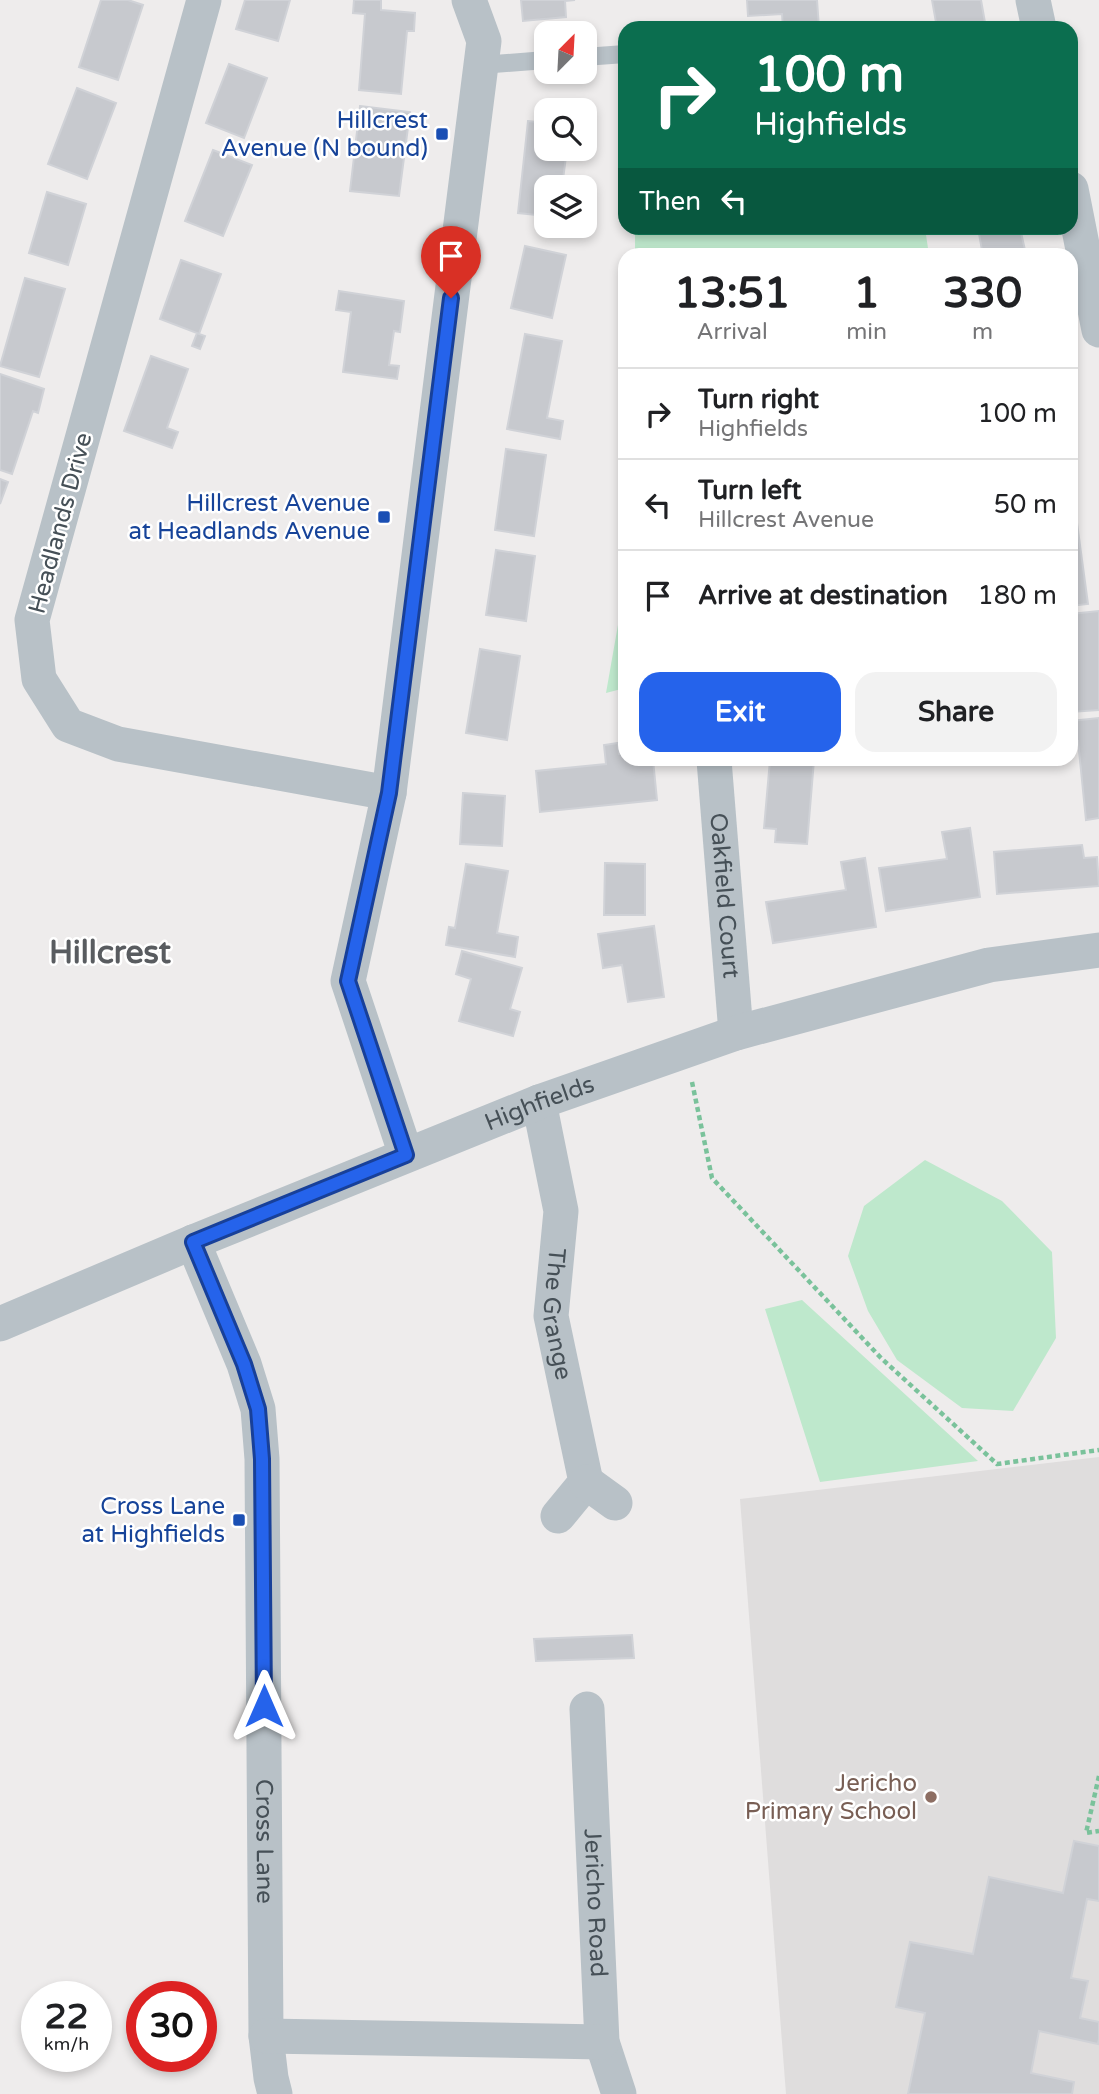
<!DOCTYPE html>
<style>
body{margin:0;font-family:"Varela Round",sans-serif;background:#f2f2f2;color:#202124;height:100vh;display:flex;flex-direction:column;font-size:26px;white-space:nowrap}
*{box-sizing:border-box;margin:0}
p{font-size:23px;color:#757577}
.icon{flex:none;width:38px;height:38px;fill:none;stroke:currentColor;stroke-width:2;stroke-linecap:round;stroke-linejoin:round}
.map{position:relative;flex:1;overflow:hidden}
.drawer{position:absolute;left:618px;top:248px;width:460px;height:518px;display:flex;flex-direction:column;background:#fff;border-radius:21px;box-shadow:0 4px 10px #0003}
.drawer>*{flex:none}
.guide{position:absolute;left:618px;top:21px;width:460px;height:214px;border-radius:21px;box-shadow:0 4px 10px #0003;background:#0b6e4f;color:#fff;overflow:hidden}
.needle{width:46px;rotate:24deg}
.controls{position:absolute;left:534px;top:21px;display:grid;gap:14px}
.controls a{display:grid;place-items:center;width:63px;height:63px;border-radius:14px;background:#fff;box-shadow:0 4px 10px #0003;font-size:35px}
.speed{position:absolute;left:21px;top:1981px;display:flex;gap:14px;font-size:35px;font-weight:700;text-align:center}
.speed>*{display:grid;place-content:center;width:91px;height:91px;border-radius:50%;background:#fff;box-shadow:0 4px 10px #0003;line-height:1}
.speed small{font-size:18px;font-weight:400}
.speed .limit{border:10px solid #d22;background:#fff;color:#111}
.pin{position:absolute;display:grid;place-items:center;width:60px;height:60px;color:#fff;margin:-72px -30px;border-radius:50% 50% 50% 0;rotate:-45deg;box-shadow:0 0 7px #0007}
.pin .icon{rotate:45deg}
.me{position:absolute;width:77px;margin:-38px;rotate:0deg;stroke-linejoin:round;filter:drop-shadow(0 0 5px #0008)}
.turn{display:flex;align-items:center;gap:24px;height:147px;padding:0 21px;font-size:32px}
.turn .icon{width:91px;height:91px;stroke-width:2.5}
.turn b{display:block;font-size:49px;line-height:60px}
.then{display:flex;align-items:center;height:66px;padding:0 21px;background:#0003;gap:14px;font-size:26px}
.eta{display:flex;justify-content:space-evenly;align-items:center;height:119px;text-align:center}
.eta b{font-size:42px;font-weight:700;line-height:49px}
.cta{display:flex;gap:14px;margin-top:auto;padding:14px 21px}
.cta a{flex:1;height:80px;border-radius:21px;background:#2563eb;color:#fff;font-size:28px;font-weight:700;line-height:80px;text-align:center}
.cta a+a{background:#f2f2f2;color:#202124}
ul{padding:0;list-style:none}
li{display:flex;align-items:center;gap:21px;height:91px;padding:0 21px;border-top:2px solid #e0e0e0}
li div{flex:1}
li b{display:block;font-size:26px}
li em{font-style:normal}
.map>svg:first-child{display:block}
</style>
<div class="map">
<svg width="1099" height="2094" viewBox="0 0 1099 2094">
<rect width="100%" height="100%" fill="#eeecec"/>
<!-- education -->
<path fill="#dfdddd" d="M1099 1457V2094H786L740 1499Z"/>
<!-- green -->
<path fill="#bee8cc" d="M635 228H925L929 255H635Z
M625 585V688L606 693Z
M925 1160 1002 1201 1052 1252 1056 1338 1013 1411 962 1408 897 1360 868 1311 848 1256 864 1206Z
M802 1300 978 1461 820 1482 765 1309Z"/>
<!-- building -->
<path fill="#c7c9ce" stroke="#d0d2d7" stroke-width="2" d="M101 0H128L143 5 118 80 79 67Z
M245 0H290L278 41 236 29Z
M354 0H381V10L415 13 414 31H407L401 94 359 90 365 14 353 13Z
M521 0H575L565 1 566 17 523 21Z
M747 0H817L819 28H783L782 14 748 16Z
M932 0H981L986 28H937Z
M229 64 267 78 244 138 206 123Z
M77 88 116 103 87 179 48 164Z
M360 106 410 112 399 196 350 191Z
M528 121 546 123V149H567L562 187H546V216L518 213Z
M213 150 252 165 223 236 185 221Z
M47 192 86 204 68 265 29 253Z
M978 228H1020L1025 250 1034 249 1035 256H983Z
M525 246 566 255 552 318 511 308Z
M181 260 221 274 199 334 205 336 200 349 192 346 197 333 160 319Z
M25 278 65 289 39 377 0 366Z
M339 291 404 301 400 332 394 331 389 365 399 366 397 379 343 372 351 312 336 310Z
M525 334 562 341 547 418 563 421 560 439 507 429Z
M151 356 188 369 167 428 178 432 172 448 124 431Z
M0 374 44 389 38 413 33 411 12 474 0 470Z
M506 449 546 455 534 536 495 530Z
M0 479 8 482 0 504Z
M1077 523 1088 604 1071 606V524Z
M496 550 535 556 526 621 486 615Z
M1099 611V710L1071 712V614Z
M480 649 520 656 507 740 466 733Z
M1099 718V818L1086 820 1078 741 1071 742V721Z
M618 743 619 754 625 753V760H653L657 800 540 812 536 771 606 764 604 745Z
M770 760H814L807 844 775 842 776 829 764 828Z
M463 793 505 796 502 846 460 844Z
M970 828 980 897 886 911 879 868 947 859 942 832Z
M1082 845 1084 858 1097 857 1099 886 997 894 994 852Z
M865 858 876 927 773 943 766 902 846 890 841 862Z
M605 863 645 864V915H604Z
M466 864 508 871 497 933 518 937 515 957 446 945 449 927 455 928Z
M654 926 664 997 628 1002 622 965 603 968 598 934Z
M462 951 522 968 510 1009 520 1012 513 1036 459 1021 471 979 456 974Z
M632 1635 634 1658 536 1661 534 1639Z
M1074 1841 1099 1846V1901L1087 1899 1071 1978 1088 1981 1080 2018 1099 2022V2039L1098 2044 1039 2031 1031 2073 1074 2082 1072 2094H908L925 2013 896 2007 910 1942 973 1954 989 1877 1063 1893Z"/>
<g fill="none" stroke-linecap="round" stroke-linejoin="round">
<!-- path -->
<path stroke="#7ac29b" stroke-width="4.5" stroke-dasharray="5 3.5" stroke-linecap="butt" d="M692 1082 712 1178 881 1358 997 1464 1099 1450
M1099 1776 1086 1833 1099 1831"/>
<!-- service -->
<path stroke="#b8c1c7" stroke-width="18" d="M584 57 625 54
M481 65 546 60"/>
<!-- minor -->
<g stroke="#b8c1c7" stroke-width="35">
<path d="M204 0 32 620 39 679 68 725 118 744 389 793"/>
<path d="M1033 0 1039 28"/>
<path d="M1071 189 1099 330"/>
<path id="s1" d="M714 760 736 1033"/>
<path id="s2" d="M539 1102 561 1211 551 1316 586 1482 558 1516"/>
<path d="M406 1155 348 981 389 793 484 41 469 0"/>
<path id="s3" d="M193 1242 244 1364 258 1409 262 1459 266 2036 271 2078 275 2094"/>
<path id="s4" d="M0 1324 193 1242 539 1102 736 1033 989 965 1099 950"/>
<path d="M586 1482 615 1503"/>
<path id="s5" d="M587 1709 602 2042 619 2094"/>
<path d="M266 2036 602 2042"/>
</g>
</g>
<g fill="none" stroke-linecap="round" stroke-linejoin="round">
<defs>
<path id="route" d="M264 1706 262 1459 258 1409 244 1364 193 1242 406 1155 348 981 389 793 451 298"/>
</defs>
<!-- route casing -->
<use href="#route" stroke="#184099" stroke-width="18"/>
<!-- route -->
<use href="#route" stroke="#2563eb" stroke-width="12"/>
</g>
<!-- markers -->
<g fill="#1a4fb4" stroke="#fff" stroke-width="2.5">
<rect x="435" y="127" width="14" height="14" rx="3.5"/>
<rect x="377" y="510" width="14" height="14" rx="3.5"/>
<rect x="232" y="1513" width="14" height="14" rx="3.5"/>
</g>
<circle fill="#8d6e63" stroke="#fff" stroke-width="2.5" cx="931" cy="1797" r="7"/>
<g text-anchor="middle" stroke-width="5" stroke-linejoin="round" paint-order="stroke">
<!-- transit labels -->
<g font-size="24" fill="#164399" stroke="#fff" text-anchor="end">
<text x="428" y="128">Hillcrest<tspan x="428" dy="28">Avenue (N bound)</tspan></text>
<text x="370" y="511">Hillcrest Avenue<tspan x="370" dy="28">at Headlands Avenue</tspan></text>
<text x="225" y="1514">Cross Lane<tspan x="225" dy="28">at Highfields</tspan></text>
</g>
<!-- street labels -->
<g font-size="24" fill="#465057" stroke="#fff">
<text transform="translate(60 523) rotate(-75)" y="8">Headlands Drive</text>
<text dy="8" stroke="none"><textPath href="#s1" startOffset="136">Oakfield Court</textPath></text>
<text dy="8" stroke="none"><textPath href="#s4" startOffset="583">Highfields</textPath></text>
<text dy="8" stroke="none"><textPath href="#s2" startOffset="215">The Grange</textPath></text>
<text dy="8" stroke="none"><textPath href="#s3" startOffset="612">Cross Lane</textPath></text>
<text dy="8" stroke="none"><textPath href="#s5" startOffset="194">Jericho Road</textPath></text>
</g>
<!-- education labels -->
<g font-size="24" fill="#785e54" stroke="#fff" text-anchor="end">
<text x="917" y="1791">Jericho<tspan x="917" dy="28">Primary School</tspan></text>
</g>
<!-- district labels -->
<g font-size="32" font-weight="bold" fill="#595c60" stroke="#fff">
<text x="110" y="963">Hillcrest</text>
</g>
</g>
</svg>
<div class="controls">
<a><svg class="needle" viewBox="-14 -14 28 28"><path d="M0-13l5 13h-10z" fill="#e53935"/><path d="M0 13l5-13h-10z" fill="#757577"/></svg></a>
<a><svg class="icon" aria-label="search" viewBox="0 0 24 24"><circle cx="10" cy="10" r="6"/><path d="M15 15l6 6"/></svg></a>
<a><svg class="icon" aria-label="layers" viewBox="0 0 24 24"><path d="M12 4l9 5-9 5-9-5zM3 14l9 5 9-5"/></svg></a>
</div>
<div class="speed"><div>22<small>km/h</small></div><div class="limit">30</div></div>
<div class="pin" style="left:451px;top:298px;background:#d93025"><svg class="icon" aria-label="arrive" viewBox="0 0 24 24"><path d="M6 21V4h12l-3 4 3 4H6"/></svg></div>
<svg class="me" style="left:264px;top:1706px" viewBox="-20 -20 40 40"><path d="M0-17L14 15 0 8-14 15z" fill="#2563eb" stroke="#fff" stroke-width="4"/></svg>
<div class="guide">
<div class="turn"><svg class="icon" aria-label="right" viewBox="0 0 24 24"><path d="M7 20v-9h11M14 6l5 5-5 5"/></svg><div><b>100 m</b>Highfields</div></div>
<div class="then">Then<svg class="icon" aria-label="left" viewBox="0 0 24 24"><path d="M17 20v-9H6M10 6l-5 5 5 5"/></svg></div>
</div>
<section class="drawer">
<div class="eta">
<div><b>13:51</b><p>Arrival</p></div>
<div><b>1</b><p>min</p></div>
<div><b>330</b><p>m</p></div>
</div>
<ul>
<li><svg class="icon" aria-label="right" viewBox="0 0 24 24"><path d="M7 20v-9h11M14 6l5 5-5 5"/></svg><div><b>Turn right</b><p>Highfields</p></div><em>100 m</em></li>
<li><svg class="icon" aria-label="left" viewBox="0 0 24 24"><path d="M17 20v-9H6M10 6l-5 5 5 5"/></svg><div><b>Turn left</b><p>Hillcrest Avenue</p></div><em>50 m</em></li>
<li><svg class="icon" aria-label="arrive" viewBox="0 0 24 24"><path d="M6 21V4h12l-3 4 3 4H6"/></svg><div><b>Arrive at destination</b></div><em>180 m</em></li>
</ul>
<div class="cta"><a>Exit</a><a>Share</a></div>
</section>
</div>
